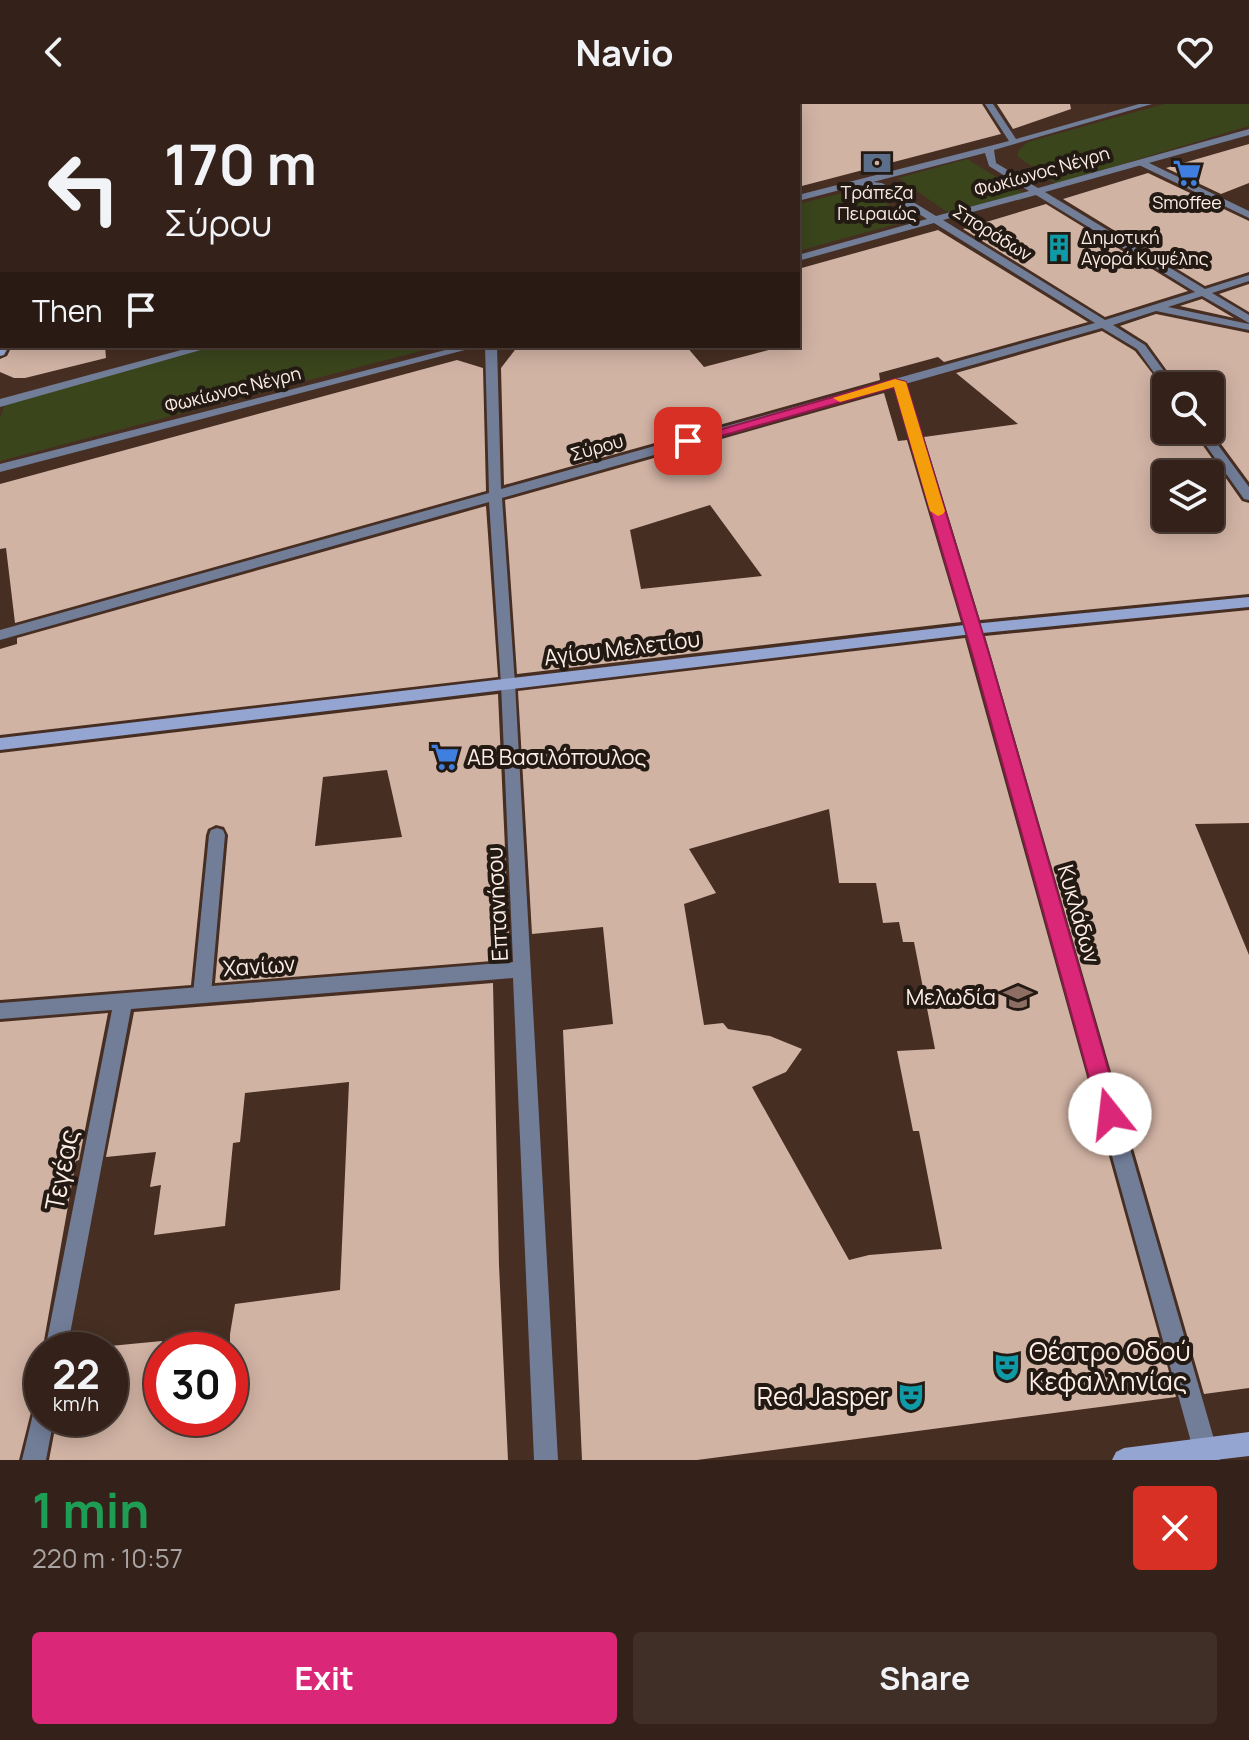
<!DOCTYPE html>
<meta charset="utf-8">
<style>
body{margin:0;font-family:Manrope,sans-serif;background:#3f2f27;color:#f1f3f6;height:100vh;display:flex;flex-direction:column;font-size:30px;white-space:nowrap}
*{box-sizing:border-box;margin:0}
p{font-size:26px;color:#a9a4a2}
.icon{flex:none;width:44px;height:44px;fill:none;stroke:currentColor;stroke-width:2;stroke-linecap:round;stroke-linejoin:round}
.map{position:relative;height:1356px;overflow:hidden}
.details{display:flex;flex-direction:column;background:#34221a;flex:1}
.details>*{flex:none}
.hud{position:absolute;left:0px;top:0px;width:800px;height:244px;box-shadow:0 4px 20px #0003,0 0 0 2px #4e3f39;background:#34221a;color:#f1f3f6;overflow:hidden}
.controls{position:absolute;left:1152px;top:268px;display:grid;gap:16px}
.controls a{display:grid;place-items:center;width:72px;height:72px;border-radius:8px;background:#34221a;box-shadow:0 4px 20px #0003,0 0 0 2px #4e3f39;font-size:40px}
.speed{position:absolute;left:24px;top:1228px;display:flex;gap:16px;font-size:40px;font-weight:700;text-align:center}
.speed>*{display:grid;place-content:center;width:104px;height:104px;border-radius:50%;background:#34221a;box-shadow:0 4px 20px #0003,0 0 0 2px #4e3f39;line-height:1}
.speed small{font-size:20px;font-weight:400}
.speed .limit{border:12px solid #d22;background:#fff;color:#111}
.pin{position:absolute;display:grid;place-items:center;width:68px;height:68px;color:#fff;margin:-34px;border-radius:16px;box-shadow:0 4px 12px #0006}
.me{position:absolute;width:88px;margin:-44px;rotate:344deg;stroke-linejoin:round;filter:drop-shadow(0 0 6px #0008)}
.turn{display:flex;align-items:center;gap:28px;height:168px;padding:0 32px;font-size:36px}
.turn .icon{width:104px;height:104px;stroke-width:2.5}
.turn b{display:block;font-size:56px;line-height:68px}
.then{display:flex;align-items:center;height:76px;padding:0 32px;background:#0003;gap:16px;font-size:30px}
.round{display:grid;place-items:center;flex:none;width:84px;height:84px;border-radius:8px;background:#3f2f27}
.headline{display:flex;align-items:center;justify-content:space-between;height:136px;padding:0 32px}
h1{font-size:48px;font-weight:700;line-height:60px;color:#1e9e55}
.button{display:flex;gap:16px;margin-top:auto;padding:16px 32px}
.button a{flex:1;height:92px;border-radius:8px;background:#db2777;color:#fff;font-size:32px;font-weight:700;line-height:92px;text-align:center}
.button a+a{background:#3f2f27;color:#f1f3f6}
header{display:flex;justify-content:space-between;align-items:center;height:104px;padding:0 32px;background:#34221a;font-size:36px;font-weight:700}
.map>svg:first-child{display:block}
</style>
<header><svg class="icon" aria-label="back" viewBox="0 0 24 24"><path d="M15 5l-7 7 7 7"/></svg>Navio<svg class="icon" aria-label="heart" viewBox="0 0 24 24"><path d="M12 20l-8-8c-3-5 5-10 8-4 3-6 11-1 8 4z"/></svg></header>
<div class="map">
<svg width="1249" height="1356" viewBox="0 0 1249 1356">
<rect width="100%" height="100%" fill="#462e22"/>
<!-- green -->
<path fill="#3a451c" d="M1164 0H1249V22L1056 80 1017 52 1019 46 1028 38Z
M967 55 1023 89 950 110 898 74Z
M864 84 911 116 798 147V100Z
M217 242H440L0 357V314L6 297Z"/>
<!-- building -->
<path fill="#d1b3a4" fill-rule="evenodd" d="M798 0H982L1001 30 798 83Z
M997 0H1070L1071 5 1013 25Z
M1249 40V79L1221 90 1166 64Z
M1148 69 1249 117V168L1205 182 1063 95Z
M1046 100 1188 187 1105 213 963 125Z
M938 126 1088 218 944 258 938 253 879 269 880 276 504 381 501 264 518 242H686L704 263 784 242H798V165Z
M1249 180V208L1219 190Z
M1202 195 1234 214 1180 202Z
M1156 210 1249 229V378L1210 325V282H1178L1147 239 1120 222Z
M1102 227 1135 247 1166 287V326H1192L1242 397 1249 399V490L980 516 924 333 1018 320 956 269ZM1166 370H1210V414H1166Z
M12 242H105L106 254 25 274H14L0 268V255L7 252Z
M457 256 483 264 486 387 15 519 6 444 0 445V380Z
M884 289 898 337 907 336 961 518 517 570 505 396ZM710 401 762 472 641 485 630 426Z
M486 402 498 573 0 631V545L17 540V534Z
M1249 506V719L1195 720 1249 851V1284L1204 1290 985 532Z
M965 534 1176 1293 697 1356H582L563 926 613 920 603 823 532 830 518 587ZM829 705 839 779H876L883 819 899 818 903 838H914L935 945 897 947 913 1027H919L942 1145 869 1151 849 1156 752 983 786 968 802 945 770 932 728 925 723 919 704 921 684 800 716 789 689 745Z
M498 590 509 833 491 835 492 857 215 879 228 731 224 723 216 721 208 725 206 731 191 881 0 896V649ZM387 666 402 733 315 742 323 673Z
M493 879 499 1161 508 1356H49L57 1314H110V1242L162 1237V1314H230V1230L235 1200 340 1186 349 978 245 989 240 1038 233 1039 225 1122 154 1131 161 1081 150 1083 156 1048 106 1053 134 908Z
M108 909 79 1056 76 1057 32 1304 19 1356H0V918Z"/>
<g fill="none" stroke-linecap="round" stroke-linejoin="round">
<!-- lane -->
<path fill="#727d98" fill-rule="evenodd" d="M1139 57H1145L1249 107V114L1139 61Z
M217 724 223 726 225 731 211 890 208 896 202 898 196 896 193 890 209 731 211 726Z"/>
<!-- street -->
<path fill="#727d98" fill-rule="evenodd" d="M0 0H45L2 2 0 5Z
M475 0H483V2H475Z
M728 0H736L737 2H729Z
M985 0H993L1016 35 1139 0H1152L994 46 996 59 1038 84 1249 25V31L1045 88 1205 185 1249 171V177L1212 189 1249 211V219L1202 192 1168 203 1249 220V226L1156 207 1113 221 1145 241 1175 282H1166L1165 284 1137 245 1102 224 905 280 988 553 1220 1356H1196L974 553 895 283 502 394 515 580 558 1356H534L513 874 131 905 67 1246H45L112 906 0 915V899L513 858 501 580 489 398 0 536V526L489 389 485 242H497L501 385 1095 219 934 119 798 157V151L927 115 877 84 859 81 798 97V91L1009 37ZM985 49 989 62 1029 87 936 112 882 79 873 78ZM1036 91 1195 188 1105 216 943 116Z
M0 83H2V89H0Z
M0 182H2V188H0Z
M196 242H215L0 303V295Z
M461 242H480L0 368V360Z
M1195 326H1207L1249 383V396L1244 395Z
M42 1302V1314H54L46 1356H22L34 1306Z"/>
<!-- secondary -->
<path fill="#94a5d1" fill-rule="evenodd" d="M0 239 9 242 4 251 0 252Z
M1249 493V503L973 530 0 646V634L973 520Z
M1249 1328V1352L1215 1356H1112L1116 1348 1124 1344Z"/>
</g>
<!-- route -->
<path fill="#db2777" stroke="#8e194d" stroke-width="2" d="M895 275 906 278 990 553 1121 1010 1118 1018 1110 1021 1102 1018 1099 1010 973 553 894 283 693 340 681 337Z"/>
<!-- slow -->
<path fill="#f59e0b" d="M895 275 906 278 945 407 943 410 938 412 930 407 894 283 840 298 833 294Z"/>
<!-- icons -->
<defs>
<symbol id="bank-bare" viewBox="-9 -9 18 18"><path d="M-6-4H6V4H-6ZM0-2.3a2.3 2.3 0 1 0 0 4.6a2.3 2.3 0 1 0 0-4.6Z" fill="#5c6f8a" stroke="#241a14" stroke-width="2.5" paint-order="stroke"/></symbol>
<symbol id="supermarket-bare" viewBox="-9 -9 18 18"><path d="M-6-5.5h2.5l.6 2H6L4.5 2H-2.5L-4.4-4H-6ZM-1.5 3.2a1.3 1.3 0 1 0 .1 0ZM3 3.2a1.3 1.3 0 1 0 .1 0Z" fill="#3f7fe0" stroke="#241a14" stroke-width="2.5" paint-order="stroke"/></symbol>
<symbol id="building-bare" viewBox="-9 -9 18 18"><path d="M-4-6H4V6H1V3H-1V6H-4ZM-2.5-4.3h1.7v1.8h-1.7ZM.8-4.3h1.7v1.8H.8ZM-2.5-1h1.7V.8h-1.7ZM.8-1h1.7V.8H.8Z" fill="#0f9aa8" stroke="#241a14" stroke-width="2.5" paint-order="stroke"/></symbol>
<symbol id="school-bare" viewBox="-9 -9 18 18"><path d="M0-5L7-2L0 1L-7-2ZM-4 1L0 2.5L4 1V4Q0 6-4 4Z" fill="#8d6e63" stroke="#241a14" stroke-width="2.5" paint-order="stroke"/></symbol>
<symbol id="theatre-bare" viewBox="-9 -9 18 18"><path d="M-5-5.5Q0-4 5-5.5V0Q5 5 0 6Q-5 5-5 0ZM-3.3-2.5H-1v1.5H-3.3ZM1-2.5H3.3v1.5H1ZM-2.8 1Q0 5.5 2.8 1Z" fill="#0f9aa8" stroke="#241a14" stroke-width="2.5" paint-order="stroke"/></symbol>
</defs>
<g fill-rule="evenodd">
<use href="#bank-bare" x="857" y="39" width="40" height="40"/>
<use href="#supermarket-bare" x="1167" y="49" width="40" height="40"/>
<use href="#building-bare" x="1039" y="124" width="40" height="40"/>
<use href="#supermarket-bare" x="425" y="633" width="40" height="40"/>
<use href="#school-bare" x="998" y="873" width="40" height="40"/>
<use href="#theatre-bare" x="987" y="1243" width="40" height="40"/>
<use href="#theatre-bare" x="891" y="1273" width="40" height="40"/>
</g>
<g text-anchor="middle" stroke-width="8" stroke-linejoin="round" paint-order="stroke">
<!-- far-street labels -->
<g font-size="18" fill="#fdede5" stroke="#241a14">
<text transform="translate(1042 68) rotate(-16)" y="6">Φωκίωνος Νέγρη</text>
<text transform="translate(992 129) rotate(32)" y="6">Σποράδων</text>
<text transform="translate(233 286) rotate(-14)" y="6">Φωκίωνος Νέγρη</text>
<text transform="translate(597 344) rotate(-16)" y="6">Σύρου</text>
</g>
<!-- far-poi labels -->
<g font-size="18" fill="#fdede5" stroke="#241a14">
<text x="877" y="95">Τράπεζα<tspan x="877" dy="21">Πειραιώς</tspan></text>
<text x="1187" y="105">Smoffee</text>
<text x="1081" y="140" text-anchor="start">Δημοτική<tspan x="1081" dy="21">Αγορά Κυψέλης</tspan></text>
</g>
<!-- street labels -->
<g font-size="22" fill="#fdede5" stroke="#241a14">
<text transform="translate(622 544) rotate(-7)" y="8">Αγίου Μελετίου</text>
<text transform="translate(497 800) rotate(-93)" y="8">Επτανήσου</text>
<text transform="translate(1079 810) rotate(74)" y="8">Κυκλάδων</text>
<text transform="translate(259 862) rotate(-4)" y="8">Χανίων</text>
</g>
<!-- poi labels -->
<g font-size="22" fill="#fdede5" stroke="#241a14" text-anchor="start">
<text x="467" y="661">ΑΒ Βασιλόπουλος</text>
<text x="996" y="901" text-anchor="end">Μελωδία</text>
</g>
<!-- near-street labels -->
<g font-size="26" fill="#fdede5" stroke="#241a14">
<text transform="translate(62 1066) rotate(-79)" y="9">Τεγέας</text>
</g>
<!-- near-poi labels -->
<g font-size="26" fill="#fdede5" stroke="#241a14" text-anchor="start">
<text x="1029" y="1257">Θέατρο Οδού<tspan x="1029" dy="30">Κεφαλληνίας</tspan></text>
<text x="889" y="1302" text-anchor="end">Red Jasper</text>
</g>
</g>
</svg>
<div class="controls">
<a><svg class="icon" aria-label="search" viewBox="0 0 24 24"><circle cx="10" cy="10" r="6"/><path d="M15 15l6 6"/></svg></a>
<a><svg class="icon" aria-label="layers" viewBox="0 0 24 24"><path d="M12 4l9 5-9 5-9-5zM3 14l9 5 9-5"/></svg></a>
</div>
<div class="speed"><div>22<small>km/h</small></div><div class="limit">30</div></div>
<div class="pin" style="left:688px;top:337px;background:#d93025"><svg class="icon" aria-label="arrive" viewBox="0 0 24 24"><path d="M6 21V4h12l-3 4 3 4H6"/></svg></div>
<svg class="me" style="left:1110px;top:1010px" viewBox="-20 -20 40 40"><circle r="19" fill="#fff"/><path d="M0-13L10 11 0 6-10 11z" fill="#db2777"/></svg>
<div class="hud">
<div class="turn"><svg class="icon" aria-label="left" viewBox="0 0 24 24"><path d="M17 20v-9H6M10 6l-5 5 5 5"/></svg><div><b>170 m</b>Σύρου</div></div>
<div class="then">Then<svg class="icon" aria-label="arrive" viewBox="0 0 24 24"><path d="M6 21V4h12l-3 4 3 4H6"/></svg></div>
</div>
</div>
<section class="details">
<div class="headline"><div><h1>1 min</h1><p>220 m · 10:57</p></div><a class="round" style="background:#d93025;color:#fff"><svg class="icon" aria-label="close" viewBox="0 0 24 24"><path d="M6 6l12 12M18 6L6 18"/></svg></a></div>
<div class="button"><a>Exit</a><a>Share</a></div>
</section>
